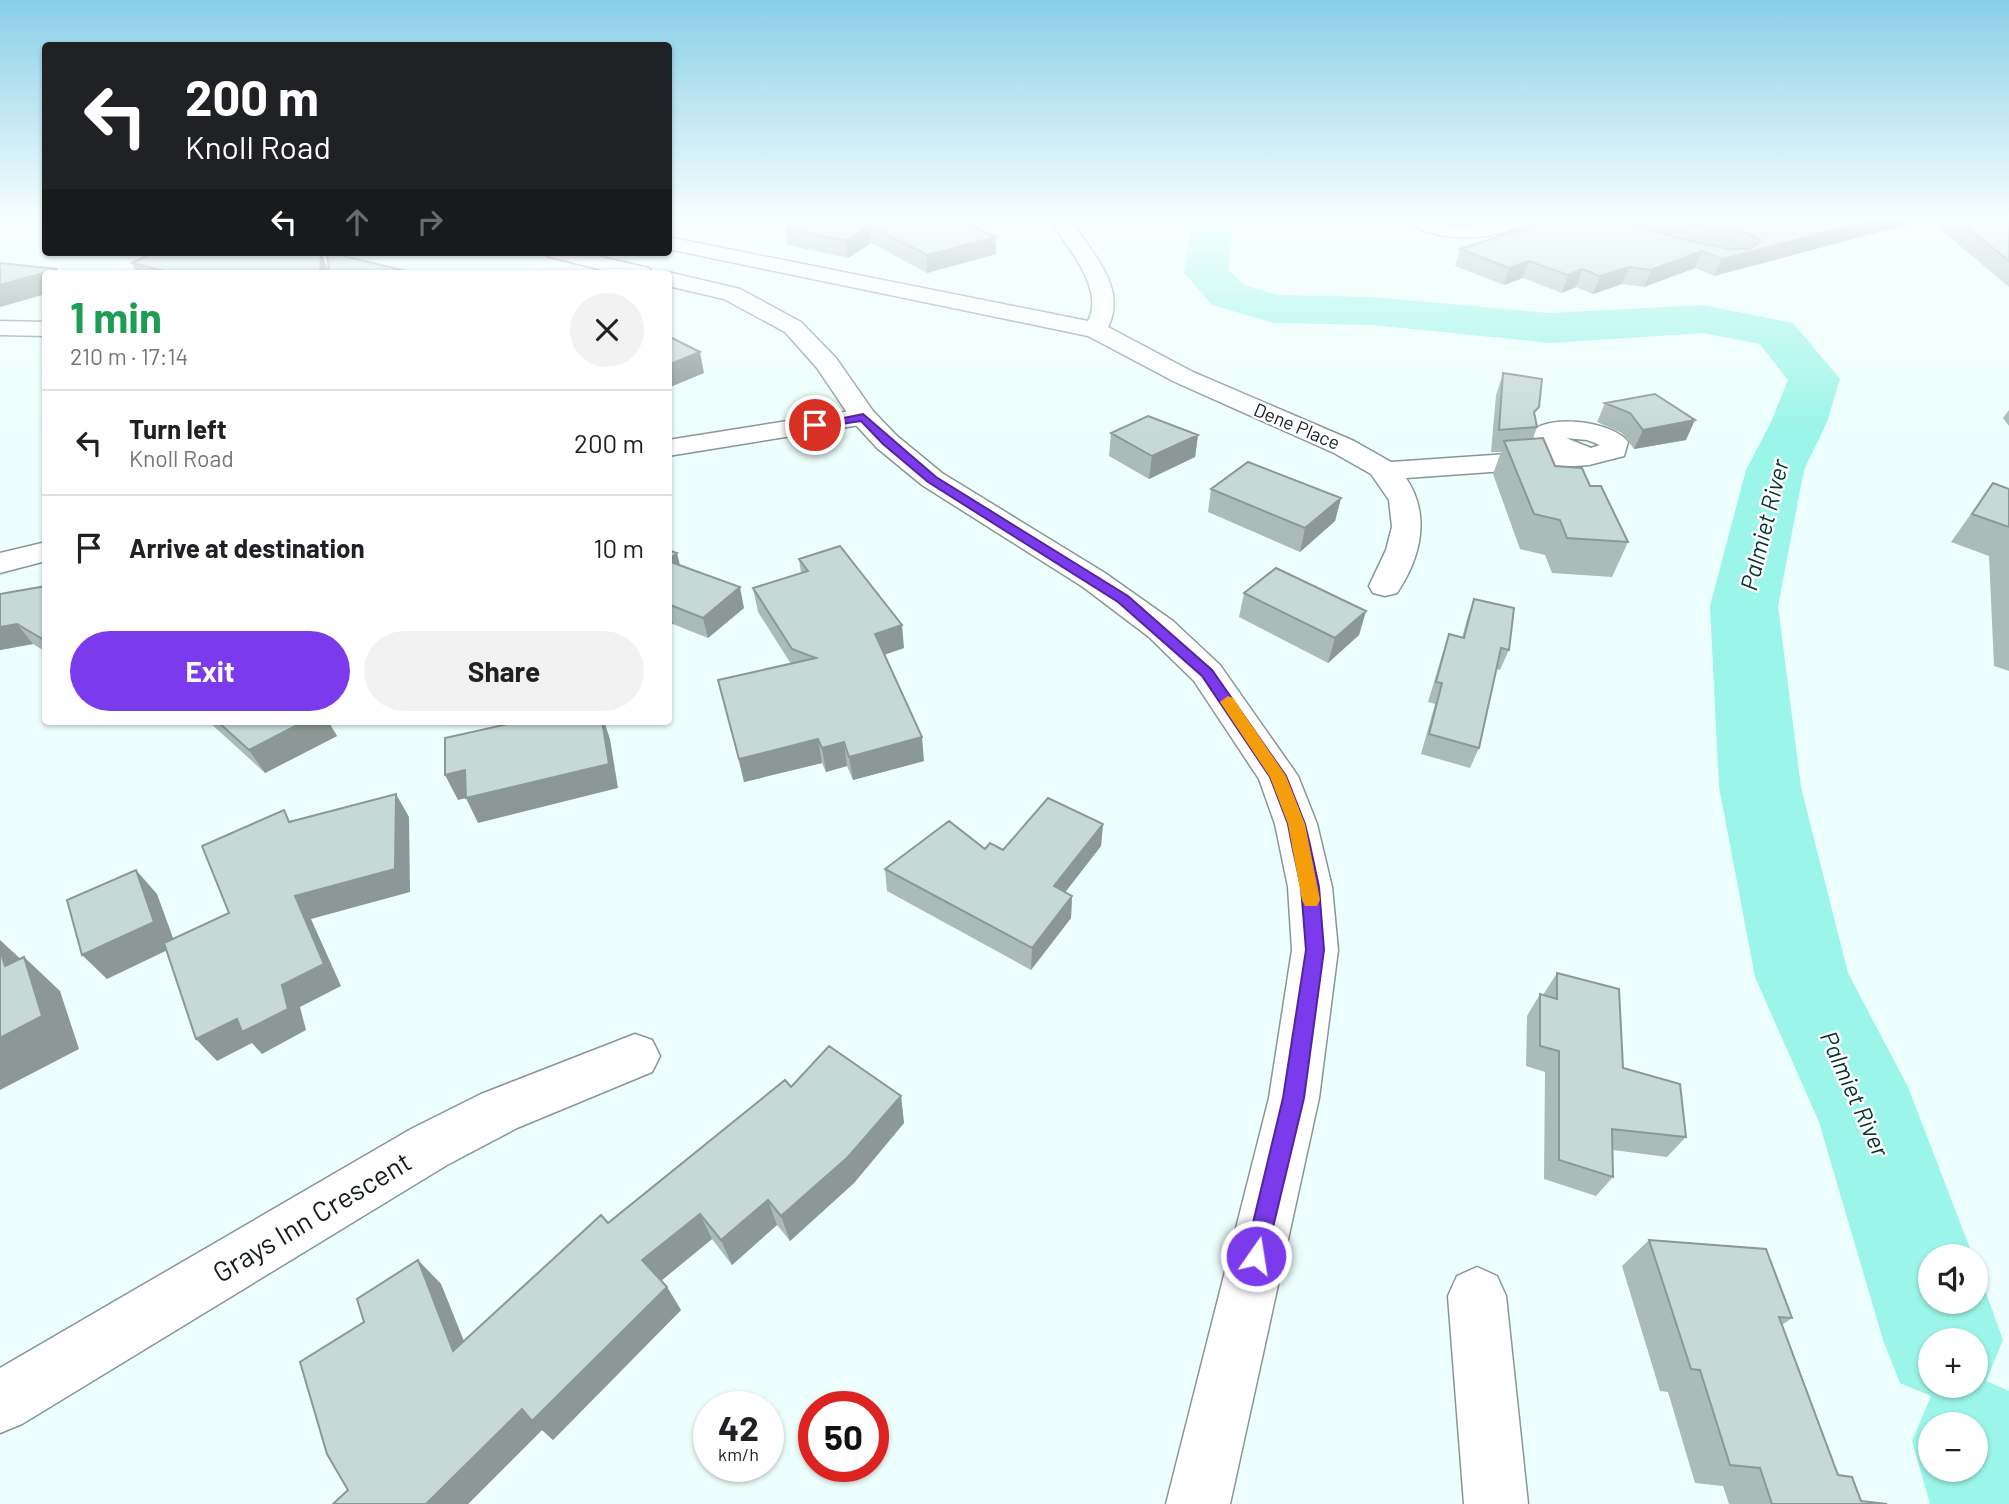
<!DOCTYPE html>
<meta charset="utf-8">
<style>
body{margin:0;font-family:Barlow,sans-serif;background:#f2f2f2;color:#202124;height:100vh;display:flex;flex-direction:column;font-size:26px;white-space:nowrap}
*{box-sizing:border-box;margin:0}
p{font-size:23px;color:#757577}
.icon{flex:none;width:38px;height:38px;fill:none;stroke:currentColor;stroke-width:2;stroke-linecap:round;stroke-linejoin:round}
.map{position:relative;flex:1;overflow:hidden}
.sheet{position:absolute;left:42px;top:270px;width:630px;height:455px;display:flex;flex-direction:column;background:#fff;border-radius:7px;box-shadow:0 2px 5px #0004}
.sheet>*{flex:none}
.banner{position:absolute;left:42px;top:42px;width:630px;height:214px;border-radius:7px;box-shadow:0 2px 5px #0004;background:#202124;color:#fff;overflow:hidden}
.fabs{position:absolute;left:1918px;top:1244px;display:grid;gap:14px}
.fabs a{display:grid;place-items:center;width:70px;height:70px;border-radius:50%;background:#fff;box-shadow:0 2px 5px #0004;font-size:35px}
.speed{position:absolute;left:693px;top:1391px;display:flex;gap:14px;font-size:35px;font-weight:700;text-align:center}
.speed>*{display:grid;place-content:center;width:91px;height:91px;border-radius:50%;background:#fff;box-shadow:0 2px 5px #0004;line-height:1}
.speed small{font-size:18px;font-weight:400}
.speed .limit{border:10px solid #d22;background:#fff;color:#111}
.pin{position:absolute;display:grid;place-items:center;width:60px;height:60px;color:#fff;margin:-30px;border:4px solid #fff;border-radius:50%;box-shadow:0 2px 7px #0007}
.me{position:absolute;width:77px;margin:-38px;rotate:13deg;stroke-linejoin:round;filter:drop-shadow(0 0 5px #0008)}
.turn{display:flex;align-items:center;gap:24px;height:147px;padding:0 28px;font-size:32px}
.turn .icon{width:91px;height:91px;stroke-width:2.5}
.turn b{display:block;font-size:49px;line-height:60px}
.lanes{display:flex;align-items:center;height:66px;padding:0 28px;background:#0003;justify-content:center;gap:35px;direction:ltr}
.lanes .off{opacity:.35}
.round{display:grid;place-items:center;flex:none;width:74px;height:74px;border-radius:37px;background:#f2f2f2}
.summary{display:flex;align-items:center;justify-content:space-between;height:119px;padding:0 28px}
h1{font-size:42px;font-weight:700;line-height:52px;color:#1e9e55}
.button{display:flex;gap:14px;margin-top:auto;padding:14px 28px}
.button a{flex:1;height:80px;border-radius:42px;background:#7c3aed;color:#fff;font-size:28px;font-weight:700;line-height:80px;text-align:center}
.button a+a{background:#f2f2f2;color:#202124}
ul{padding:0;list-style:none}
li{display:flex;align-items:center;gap:21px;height:105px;padding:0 28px;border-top:2px solid #e0e0e0}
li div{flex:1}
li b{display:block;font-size:26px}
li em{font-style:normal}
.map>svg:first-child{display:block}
</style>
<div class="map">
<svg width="2009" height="1504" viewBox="0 0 2009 1504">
<rect width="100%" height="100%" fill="#edfffc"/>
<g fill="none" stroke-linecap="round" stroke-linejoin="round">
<!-- river -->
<path fill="#9bf5e8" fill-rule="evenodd" d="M1189 220H1229L1232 235 1229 270 1244 285 1277 295 1373 297 1550 313 1703 305 1793 323 1840 379 1827 422 1804 470 1778 606 1801 787 1848 973 1908 1087 1973 1256H1930V1302H1976V1265L2003 1340 1986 1381 2009 1391V1504H1930L1912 1441 1931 1396 1900 1383 1883 1340 1819 1122 1755 977 1719 787 1710 606 1746 470 1771 422 1788 380 1760 344 1703 333 1550 343 1373 325 1274 323 1212 305 1184 273 1190 235ZM1930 1340H1976V1386H1930ZM1930 1424H1976V1470H1930Z"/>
<defs>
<path id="minor" d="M1050 220H1070C1091 251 1128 288 1108 327L1193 372 1354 441 1391 462 1550 451 1534 445 1528 435C1544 412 1613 421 1628 442L1624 456 1589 465 1406 478C1431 515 1421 557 1397 593L1385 596 1373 593 1369 586 1386 550 1392 527 1389 500 1371 474 1334 453 1175 382 1088 336 668 249V237L1088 321C1105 288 1067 247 1050 220ZM1566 438 1587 440 1600 445 1591 448Z
M1409 220C1427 219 1441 226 1458 226 1481 226 1502 218 1525 220 1508 242 1427 244 1409 220Z
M0 321 46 322V336L0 335Z
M863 409 872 411 876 417 872 423 668 456V440Z
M46 542V561L0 573V553Z
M635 1034 652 1040 660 1056 652 1072 517 1128 447 1165 22 1424 0 1433V1368L411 1129 481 1094Z
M1477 1267 1497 1276 1506 1296 1528 1504H1464L1448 1296 1457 1276Z"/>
<path id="major" d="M543 252H580L649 268 652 273H614L547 256Z
M668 272 740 289 801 322 836 358 873 411 897 436 942 473 1105 573 1173 621 1220 665 1298 776 1317 824 1332 887 1338 950 1319 1098 1230 1504H1166L1269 1098 1292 950 1288 887 1275 824 1259 779 1194 681 1149 637 1083 587 922 485 877 448 854 423 817 368 785 332 724 299 668 286Z"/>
</defs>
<!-- minor casing -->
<use href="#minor" stroke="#879794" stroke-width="3"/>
<!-- major casing -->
<use href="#major" stroke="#879794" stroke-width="3"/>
<!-- minor -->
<use href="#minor" fill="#fff" fill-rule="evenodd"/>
<!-- major -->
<use href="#major" fill="#fff" fill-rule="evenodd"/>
</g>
<!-- wall -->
<path fill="#abbbb8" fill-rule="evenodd" d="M798 220 996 237V254L927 273 871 243 848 258 787 245 785 228Z
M1549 220H1924L1714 276 1695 268 1644 287 1622 284 1593 294 1576 287 1562 293 1523 278 1504 285 1455 266 1460 249ZM1700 243 1738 249H1729Z
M1929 220H2009V287Z
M321 253 328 270 414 273H137L132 263Z
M1503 373 1535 418 1537 427 1533 439 1555 466 1590 486 1628 542 1612 577 1552 573 1545 555 1520 549 1493 474 1501 452H1491L1496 395Z
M1655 394 1686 440 1634 449 1622 433 1597 422 1605 403Z
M2009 410V426L2003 418Z
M1111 433 1198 435 1195 457 1149 479 1109 456Z
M1993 483 2009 489V671L1994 666 1989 556 1951 542Z
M1211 489 1341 498 1335 521 1300 552 1208 512Z
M668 550 680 565 744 608 708 638 673 624 668 625Z
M799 559 904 648 884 655 924 761 853 780 847 766 826 772 822 763 744 782 718 680 791 664 758 612 753 588 801 573Z
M46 586V652L33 644 0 650V594Z
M1244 593 1366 611 1359 635 1328 663 1239 617Z
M1474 599 1509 650 1500 670 1496 669 1479 748 1470 768 1421 754 1435 704 1428 702 1442 655 1449 634 1462 638 1467 619Z
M208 721H328L337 736 265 773Z
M1103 824 1101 846 1065 892 1072 896 1071 918 1031 970 887 891 885 869 985 849 1003 850Z
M1557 973 1623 1068 1686 1137 1667 1157 1613 1150V1177L1596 1196 1544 1179 1545 1072 1526 1066 1527 1016 1540 994 1543 995Z
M791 1087 901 1096 904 1123 854 1183 790 1241 777 1225 732 1265 712 1239 661 1281 667 1287 681 1310 553 1440 542 1430 468 1504H333L348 1490 441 1284 464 1341 608 1223Z
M1649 1240 1792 1318 1782 1325 1838 1475 1861 1501 1887 1504H1729L1723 1486 1695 1483 1668 1392 1660 1391 1622 1266Z"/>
<!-- shaded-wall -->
<path fill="#8b9896" d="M1872 220H1924L1714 276 1722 259Z
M870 226 871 243 848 258 846 241Z
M996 237V254L927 273V255Z
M1702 251 1695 268 1644 287 1651 270Z
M321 253 329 272V273H320Z
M1529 261 1523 278 1504 285 1509 268Z
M1629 267 1622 284 1593 294 1600 276Z
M57 269 59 273H46V294L0 307V285Z
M1582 269 1576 287 1562 293 1568 275Z
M700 352 704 373 668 388V365Z
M1695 420 1686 440 1634 449 1643 430Z
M1198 435 1195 457 1149 479 1152 456Z
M1341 498 1335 521 1300 552 1305 528Z
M677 553 682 573 668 564V560Z
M740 587 744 608 708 638 703 618Z
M668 606 673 624 668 625Z
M1366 611 1359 635 1328 663 1335 638Z
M17 624 33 644 0 650V627Z
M902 625 904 648 877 657 875 634Z
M305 721H328L337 736 265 773 249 750Z
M602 721H604L610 739 618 788 478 823 466 798Z
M922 737 924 761 853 780 849 757Z
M818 739 822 763 744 782 739 759Z
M844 742 847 766 826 772 822 748Z
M465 770 477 795 458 800 445 775Z
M396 794 409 817 410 892 311 919 341 986 300 1007 306 1030 262 1054 252 1043 217 1061 196 1039 295 896Z
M1103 824 1101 846 1053 908 1054 886Z
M136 870 157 894 176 946 107 979 82 955Z
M1072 896 1071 918 1031 970 1032 948Z
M0 940 26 964 24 957 60 991 79 1049 0 1090V1038L5 966 0 950Z
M901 1096 904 1123 854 1183 790 1241 781 1216Z
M768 1200 777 1225 732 1265 721 1240Z
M700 1214 712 1239 657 1284 642 1260Z
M418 1260 441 1284 476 1372 453 1351Z
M667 1287 681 1310 553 1440 542 1430 468 1504H426L522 1409Z"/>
<!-- building -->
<path fill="#c7d9d6" stroke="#8b9896" stroke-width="2" d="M798 220H960L996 237 927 255 870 226 846 241 785 228Z
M1549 220H1622L1677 238 1729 249H1749L1761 241 1747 233 1689 224 1673 220H1872L1722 259 1702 251 1651 270 1629 267 1600 276 1582 269 1568 275 1529 261 1509 268 1460 249Z
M1958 220H2009V261Z
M155 252 321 253 320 273H173L132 263Z
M327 252 414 273H329Z
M0 263 57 269 0 285Z
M668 336 700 352 668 365Z
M1503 373 1542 379 1539 407 1534 412 1537 427 1499 430Z
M1655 394 1695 420 1643 430 1630 413 1605 403Z
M1148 416 1198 435 1152 456 1111 433Z
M1543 438 1555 466 1582 468 1590 486H1601L1628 542 1567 538 1560 520 1534 514 1504 441Z
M1248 462 1341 498 1305 528 1211 489Z
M1993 483 2009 489V527L1972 514Z
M840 546 902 625 875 634 922 737 849 757 844 742 822 748 818 739 739 759 718 680 816 658 792 649 753 588 808 571 799 559Z
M668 550 677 553 668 560Z
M668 561 740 587 703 618 668 604Z
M1276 568 1366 611 1335 638 1244 593Z
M46 586V641L17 624 0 627V594Z
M1474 599 1514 608 1509 650 1501 648 1479 748 1429 734 1442 683 1436 682 1449 634 1464 638Z
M217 721H305L249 750Z
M521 721H569L567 722 572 721H602L609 764 466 798 465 770 445 775V738Z
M396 794 395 869 295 896 324 964 282 985 288 1009 242 1032 237 1019 196 1039 164 943 229 913 202 846 284 810 289 822Z
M1048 798 1103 824 1054 886 1072 896 1032 948 885 869 949 821 985 849 990 843 1003 850Z
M136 870 154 922 82 955 67 900Z
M0 950 5 966 24 957 42 1016 0 1038Z
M1557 973 1619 989 1623 1068 1680 1084 1686 1137 1612 1129 1613 1177 1559 1160V1051L1540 1046V994L1557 999Z
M829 1046 901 1096 848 1157 781 1216 768 1200 721 1240 700 1214 642 1260 667 1287 532 1421 522 1409 426 1504H333L348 1490 327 1454 300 1362 364 1322 357 1299 418 1260 453 1351 601 1215 608 1223 785 1080 791 1087Z
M1649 1240 1766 1249 1792 1318 1779 1317 1838 1475 1852 1477 1861 1501 1887 1504H1772L1760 1468 1730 1465 1700 1370 1691 1369Z"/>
<!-- sky -->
<linearGradient id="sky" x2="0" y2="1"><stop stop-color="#89cee8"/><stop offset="0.51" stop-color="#f7fffe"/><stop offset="1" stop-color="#f7fffe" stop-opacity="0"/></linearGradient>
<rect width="2009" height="430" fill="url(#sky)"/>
<!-- route -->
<path fill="#7c3aed" stroke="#51269a" stroke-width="2" d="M863 414 936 477 1128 596 1212 670 1286 776 1305 824 1310 845 1319 887 1324 950 1304 1098 1264 1265 1256 1268 1248 1265 1245 1256 1283 1098 1306 950 1301 887 1292 845 1288 824 1270 777 1202 676 1118 602 928 482 883 444 861 421 815 428 809 425Z"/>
<!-- slow -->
<path fill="#f59e0b" d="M1228 696 1233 698 1286 776 1305 824 1320 900 1317 906H1305L1302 900 1288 824 1270 777 1220 702Z"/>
<g text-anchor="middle" stroke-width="5" stroke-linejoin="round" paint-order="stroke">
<!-- far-street labels -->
<g font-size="19" fill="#161c1b" stroke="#fff">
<text transform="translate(1297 426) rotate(23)" y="7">Dene Place</text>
</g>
<!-- water labels -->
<g font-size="24" font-style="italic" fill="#05332e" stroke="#fff">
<text transform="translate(1765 525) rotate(-76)" y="8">Palmiet River</text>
<text transform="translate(1854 1094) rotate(66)" y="8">Palmiet River</text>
</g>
<!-- near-street labels -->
<g font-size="28" fill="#161c1b" stroke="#fff">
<text transform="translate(312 1217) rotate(-31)" y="10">Grays Inn Crescent</text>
</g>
</g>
</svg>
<div class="fabs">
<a><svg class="icon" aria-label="sound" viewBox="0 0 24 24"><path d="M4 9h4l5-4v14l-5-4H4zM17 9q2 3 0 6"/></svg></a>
<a>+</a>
<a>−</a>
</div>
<div class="speed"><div>42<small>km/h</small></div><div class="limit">50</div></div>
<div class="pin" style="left:815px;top:425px;background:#d93025"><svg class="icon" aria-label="arrive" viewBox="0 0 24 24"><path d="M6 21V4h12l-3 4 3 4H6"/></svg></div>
<svg class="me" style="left:1256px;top:1256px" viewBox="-20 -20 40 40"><circle r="17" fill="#7c3aed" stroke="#fff" stroke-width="3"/><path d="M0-11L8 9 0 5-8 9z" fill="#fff"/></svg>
<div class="banner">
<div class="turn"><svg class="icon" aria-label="left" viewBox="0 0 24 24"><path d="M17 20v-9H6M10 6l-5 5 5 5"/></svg><div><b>200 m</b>Knoll Road</div></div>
<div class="lanes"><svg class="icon" aria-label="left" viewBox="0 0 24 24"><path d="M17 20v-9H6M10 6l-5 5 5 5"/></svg><svg class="icon off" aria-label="ahead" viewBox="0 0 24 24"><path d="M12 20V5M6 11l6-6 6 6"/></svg><svg class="icon off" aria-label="right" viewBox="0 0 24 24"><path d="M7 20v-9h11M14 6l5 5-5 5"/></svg></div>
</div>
<section class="sheet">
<div class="summary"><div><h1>1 min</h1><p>210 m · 17:14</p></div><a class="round"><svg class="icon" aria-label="close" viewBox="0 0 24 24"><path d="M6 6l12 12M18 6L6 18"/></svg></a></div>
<ul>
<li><svg class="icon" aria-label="left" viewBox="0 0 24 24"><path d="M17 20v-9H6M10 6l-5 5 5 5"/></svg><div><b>Turn left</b><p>Knoll Road</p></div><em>200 m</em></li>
<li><svg class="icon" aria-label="arrive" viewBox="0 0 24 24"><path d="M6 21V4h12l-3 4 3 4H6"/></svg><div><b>Arrive at destination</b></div><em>10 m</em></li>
</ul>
<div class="button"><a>Exit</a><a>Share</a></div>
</section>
</div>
